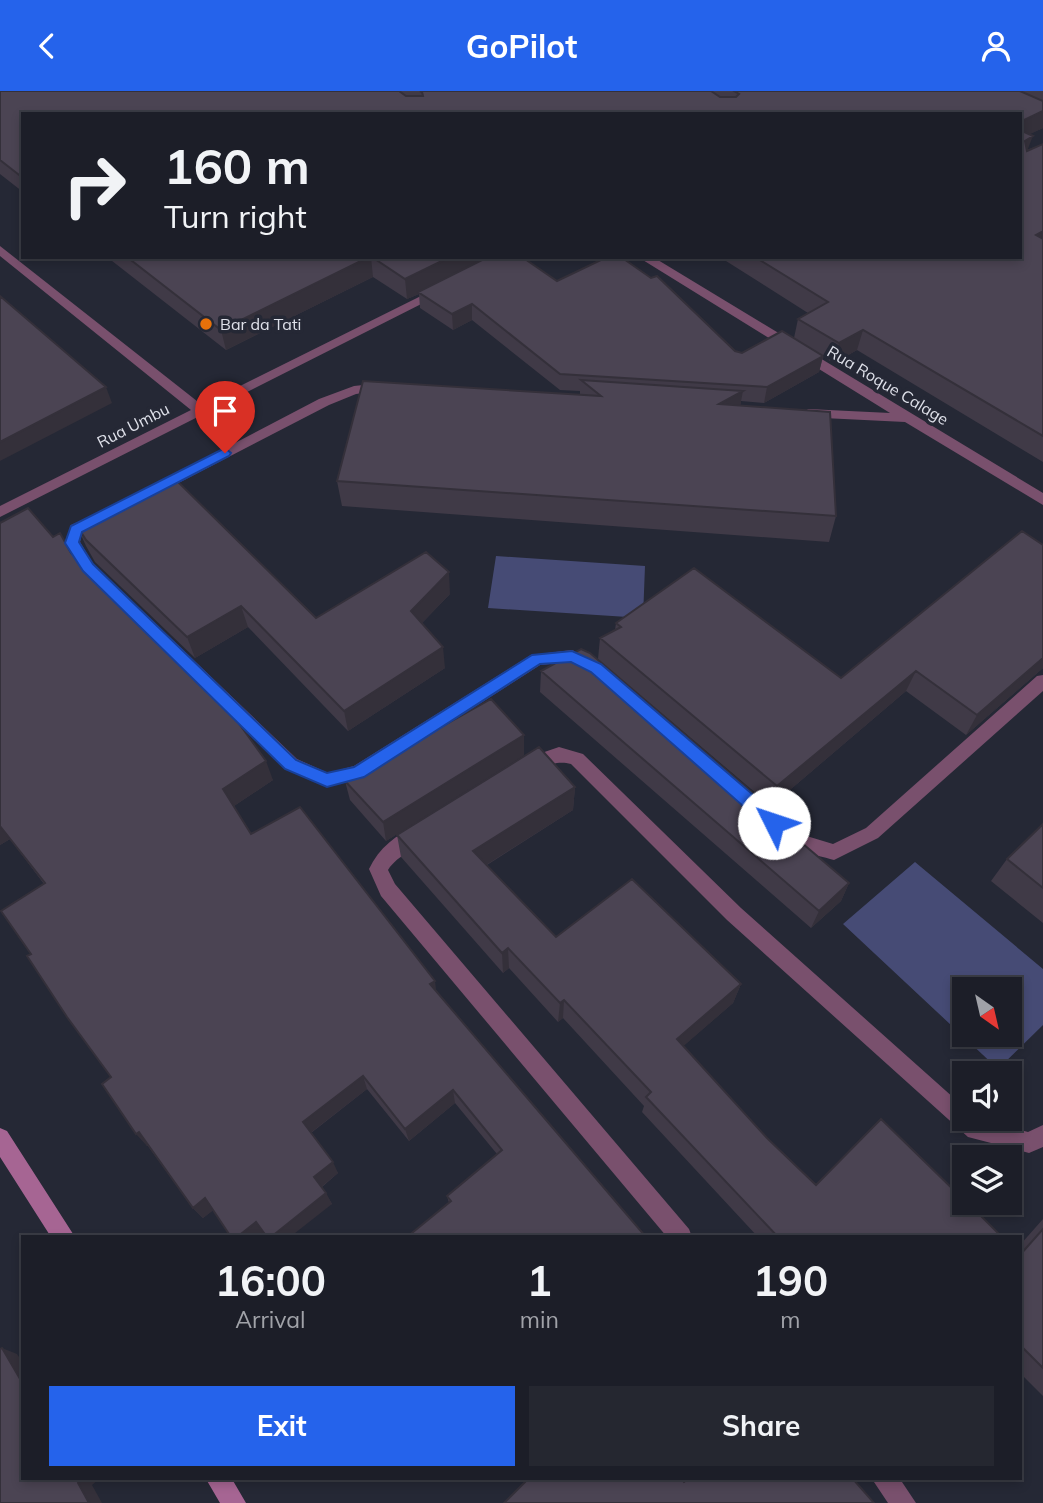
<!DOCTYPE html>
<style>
body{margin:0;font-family:Mulish,sans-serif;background:#252730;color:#f1f3f6;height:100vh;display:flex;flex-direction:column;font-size:26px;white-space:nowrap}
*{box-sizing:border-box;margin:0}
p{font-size:23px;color:#a0a2a8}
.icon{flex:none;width:38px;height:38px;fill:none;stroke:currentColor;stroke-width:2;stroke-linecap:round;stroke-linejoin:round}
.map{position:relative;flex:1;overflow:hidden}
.side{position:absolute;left:21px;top:1144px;width:1001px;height:245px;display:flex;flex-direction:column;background:#1c1e28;border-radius:0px;box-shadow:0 4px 10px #0003,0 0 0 2px #3a3c45}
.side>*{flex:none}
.top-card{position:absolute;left:21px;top:21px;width:1001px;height:147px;border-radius:0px;box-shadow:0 4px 10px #0003,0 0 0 2px #3a3c45;background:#1c1e28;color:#f1f3f6;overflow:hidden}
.needle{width:46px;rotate:146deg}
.fabs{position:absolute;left:952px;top:886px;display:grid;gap:14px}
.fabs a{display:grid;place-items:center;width:70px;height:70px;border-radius:0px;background:#1c1e28;box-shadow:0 4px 10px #0003,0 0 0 2px #3a3c45;font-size:35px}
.pin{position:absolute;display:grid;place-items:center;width:60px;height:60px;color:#fff;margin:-72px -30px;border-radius:50% 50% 50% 0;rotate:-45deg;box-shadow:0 0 7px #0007}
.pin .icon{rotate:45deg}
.me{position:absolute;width:77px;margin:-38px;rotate:311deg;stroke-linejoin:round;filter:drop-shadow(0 0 5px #0008)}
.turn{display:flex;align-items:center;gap:24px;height:147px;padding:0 28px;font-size:32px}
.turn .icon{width:91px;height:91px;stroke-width:2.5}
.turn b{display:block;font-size:49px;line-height:60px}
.eta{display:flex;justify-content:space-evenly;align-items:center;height:119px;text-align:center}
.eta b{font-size:42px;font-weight:700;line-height:49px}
.cta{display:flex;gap:14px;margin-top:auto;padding:14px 28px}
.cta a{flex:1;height:80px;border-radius:0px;background:#2563eb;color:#fff;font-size:28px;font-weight:700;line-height:80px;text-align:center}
.cta a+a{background:#252730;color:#f1f3f6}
header{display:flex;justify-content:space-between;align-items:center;height:91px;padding:0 28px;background:#2563eb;color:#fff;font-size:32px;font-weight:700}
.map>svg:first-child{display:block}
</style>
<header><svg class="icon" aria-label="back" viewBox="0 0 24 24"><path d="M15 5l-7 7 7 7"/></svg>GoPilot<svg class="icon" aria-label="person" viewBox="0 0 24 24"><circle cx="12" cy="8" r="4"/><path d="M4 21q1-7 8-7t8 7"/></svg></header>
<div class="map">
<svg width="1043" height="1412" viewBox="0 0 1043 1412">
<rect width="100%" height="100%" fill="#252835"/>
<!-- green -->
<path fill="#464b75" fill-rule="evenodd" d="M496 465 645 475 643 527 488 517Z
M915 771 1043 878V934L998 978 843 833ZM964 898H1010V943H964Z"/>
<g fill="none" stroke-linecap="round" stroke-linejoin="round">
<!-- street -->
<path fill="#79506d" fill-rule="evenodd" d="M0 155 202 314 435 198 445 201 0 426V415L191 319 0 165Z
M638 166H653L1043 402V414L905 331 803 326 801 323 808 318 890 322Z
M382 292 387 293V299L356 303 329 314 159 402 154 403 147 398 319 308 354 295Z
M98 422 105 427 82 441 80 451 93 473 297 668 328 682 354 675 531 564 572 559 594 569 596 573 588 579 570 571 540 574 365 686 327 696 285 678 83 481 65 451 71 434Z
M1043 584V600L878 747 834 769C814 763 783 760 773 739L776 734 782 731 800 743 833 753 866 737 1037 585Z
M559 656 583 663 741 817 964 1016V1027H977L1028 1041 1043 1034V1056L1029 1062 968 1046 727 829 571 673C550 667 537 684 521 679L518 674 521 669Z
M418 735 424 738 427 743C420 757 398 763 388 779L395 793 689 1138 692 1146H667L381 805 369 778C379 757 396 743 418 735Z
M872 1388H900L916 1412H888Z"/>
<!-- secondary -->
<path fill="#a66593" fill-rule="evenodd" d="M0 1037 7 1040 75 1146H51L0 1066Z
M206 1388H232L246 1412H220Z"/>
</g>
<!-- wall -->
<path fill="#403a47" d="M0 0H1043V37L1029 43 1027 59 1043 53V371L857 259 834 272 823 266 819 281 764 312 741 310 740 315 836 425 829 451 342 415 337 390 580 304V300L560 299 472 229 453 239 420 217 419 203 407 208 373 186 226 259 107 166H522L557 190 735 260 742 262 794 247 798 228 808 222 726 170 727 166H1020V23H23V101L0 83Z
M0 432 53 446 71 462 273 689 234 715 251 743 437 901 646 1146 449 1112 447 1105 497 1063 455 1012 409 1050 367 998 311 1042 338 1082 322 1096 332 1113 263 1142 213 1119 203 1127 193 1117 148 1055H147L111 986 31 863 44 793 10 748 0 754Z
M76 433 316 527 450 503 422 532 445 577 348 640 248 536 195 567 95 471 86 455Z
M1022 440 1043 577 966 644 906 600 771 715 598 568 600 547 615 539 616 532 841 587Z
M541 580 759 716 849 792 841 810 811 837 540 601Z
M524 644V664L386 750 350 709 345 690Z
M575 696 573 719 487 774 556 846 741 893 733 912 683 955 767 1047 816 1094 1002 1146H758L642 1021 644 1015 563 927 558 931 509 877 503 882 401 766 397 744Z
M1043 733V832L991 790 1007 768Z
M1043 1128V1305L1020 1282V1154Z"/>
<!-- shaded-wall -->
<path fill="#34303a" d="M1043 20V37L1020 48V31Z
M1033 45 1025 65V50Z
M1043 140V156L1036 144Z
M369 166H371L373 186 226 259 221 239Z
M450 166H492L418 201 419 203 407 208 405 188Z
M472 213V229L453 239 452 223Z
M863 239 857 259 834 272 839 252Z
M823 265 819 281 764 312 767 296Z
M106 296 112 312 0 370V351Z
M743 300 738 326 719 313Z
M449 481 450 503 413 541 411 520Z
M241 515 248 536 195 567 187 546Z
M443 556 445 577 348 640 344 620Z
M1043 567V577L966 644 977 624Z
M916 580 906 600 771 715 777 695Z
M524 644V664L386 750 383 731Z
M266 670 273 689 231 717 223 698Z
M575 696 573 719 475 781 473 760Z
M0 735 10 748 0 754Z
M849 792 841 810 811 837 819 820Z
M508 857 509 877 503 882 502 862Z
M435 890 437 906 430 893Z
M741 893 733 912 671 966 677 948Z
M564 909 563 927 558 931 560 912Z
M363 985 367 998 309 1043 303 1031Z
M453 999 455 1012 409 1050 405 1038Z
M139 1041 150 1053 147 1055 136 1043Z
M333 1071 338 1082 320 1097 314 1086Z
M326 1102 332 1113 290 1146H271Z
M205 1107 215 1118 203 1127 193 1117Z
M256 1131 264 1141 257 1146H237Z
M2 1257 17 1263 23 1272V1293Z
M82 1388H99L92 1394 102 1412H89L78 1392Z"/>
<!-- building -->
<path fill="#4b4453" stroke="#34303a" stroke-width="2" d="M0 0H399L406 5H423L422 1 420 0H711L720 6H736L739 3 734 0H1020L1043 10V20L1020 31V23H23V87L0 69Z
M1020 39 1033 45 1025 50 1027 60 1043 53V140L1036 144 1043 148V345L863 239 839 252 798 228 828 211 755 166H1020Z
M127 166H369L221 239Z
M372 166H450L405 188Z
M488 166H522L557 190 607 166H621L651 187 657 185 735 260 742 262 782 240 823 265 767 296 560 283 472 213 452 223 418 201Z
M0 205 106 296 0 351Z
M581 289 743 300 719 313 830 321 836 425 337 390 363 290 601 305Z
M172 385 316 527 426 461 449 481 411 520 443 556 344 620 241 515 187 546 86 449 76 433Z
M28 417 53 446 60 442 71 462 217 602 266 670 223 698 251 743 300 716 435 890 430 893 646 1146H407L451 1110 447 1105 502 1059 453 999 405 1038 363 985 303 1031 333 1071 314 1086 326 1102 271 1146H267L256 1131 237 1146H231L205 1107 193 1117 139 1041 136 1043 102 993 111 986 67 926 27 865 31 863 1 820 45 792 0 735V432Z
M1022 440 1043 454V567L977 624 916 580 777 695 600 547 621 536 616 532 694 477 841 587Z
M581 558 590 562 761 709 756 713 849 792 819 820 541 580Z
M491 608 524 644 383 731 345 690Z
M539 656 575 696 473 760 556 846 632 788 741 893 677 948 767 1047 816 1094 881 1028 964 1109V1111H967L1002 1146H778L646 1006 651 1001 564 909 560 912 508 857 502 862 397 744Z
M1043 733V797L1007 768Z
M1043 1138V1277L1020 1254V1164Z
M2 1257 23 1293V1388H82L78 1392 89 1412H0V1258Z
M528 1388H681L684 1391 688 1388H853L874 1412H504Z"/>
<!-- route -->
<path fill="#2563eb" stroke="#184099" stroke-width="2" d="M225 357 231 362 229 365 82 441 79 451 93 473 296 669 327 682 354 676 532 564 572 560 601 573 780 727V737H768L591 581 571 571 540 573 364 686 327 696 285 678 83 480 65 452 71 435Z"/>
<!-- markers -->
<circle fill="#e8710a" stroke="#252835" stroke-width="2.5" cx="206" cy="233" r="7"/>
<g text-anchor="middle" stroke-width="7" stroke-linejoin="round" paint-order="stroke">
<!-- far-poi labels -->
<g font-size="16" fill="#dfe1ea" stroke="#252835" text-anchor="start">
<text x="220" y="239">Bar da Tati</text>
</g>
<!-- far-street labels -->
<g font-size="16" fill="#dfe1ea" stroke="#252835">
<text transform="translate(888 294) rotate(31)" y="6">Rua Roque Calage</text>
<text transform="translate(133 334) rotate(-27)" y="6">Rua Umbu</text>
</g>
</g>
</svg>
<div class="fabs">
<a><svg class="needle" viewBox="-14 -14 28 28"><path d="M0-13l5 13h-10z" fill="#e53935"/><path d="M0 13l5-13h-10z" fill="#a0a2a8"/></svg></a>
<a><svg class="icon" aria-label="sound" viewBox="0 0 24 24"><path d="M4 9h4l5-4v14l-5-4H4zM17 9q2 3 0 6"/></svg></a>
<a><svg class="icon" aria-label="layers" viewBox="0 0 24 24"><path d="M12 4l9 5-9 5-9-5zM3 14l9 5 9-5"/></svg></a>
</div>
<div class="pin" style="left:225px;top:362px;background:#d93025"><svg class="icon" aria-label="arrive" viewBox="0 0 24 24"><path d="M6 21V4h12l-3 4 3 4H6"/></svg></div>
<svg class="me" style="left:774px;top:732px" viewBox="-20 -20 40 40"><circle r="19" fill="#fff"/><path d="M0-13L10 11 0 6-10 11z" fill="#2563eb"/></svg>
<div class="top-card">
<div class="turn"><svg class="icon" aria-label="right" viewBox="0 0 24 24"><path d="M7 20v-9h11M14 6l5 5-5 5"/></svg><div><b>160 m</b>Turn right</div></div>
</div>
<section class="side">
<div class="eta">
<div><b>16:00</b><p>Arrival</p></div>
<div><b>1</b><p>min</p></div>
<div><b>190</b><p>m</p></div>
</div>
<div class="cta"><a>Exit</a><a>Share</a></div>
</section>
</div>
